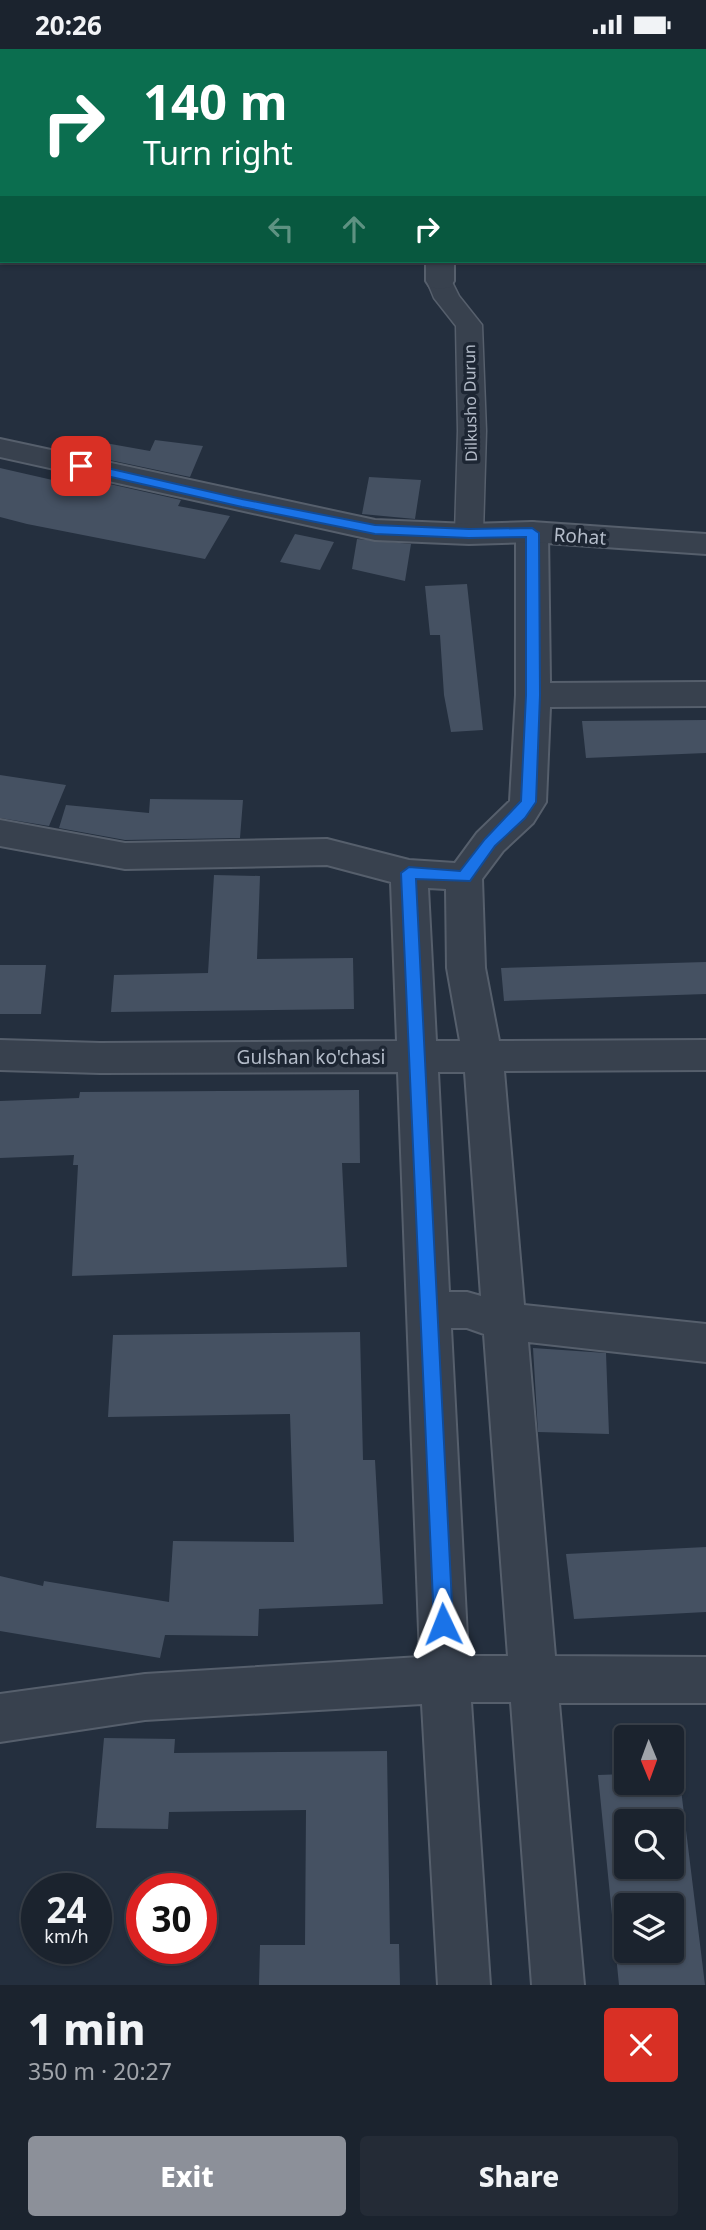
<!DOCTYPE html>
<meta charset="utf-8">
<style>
body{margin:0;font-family:"Noto Sans",sans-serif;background:#242b36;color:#f1f3f6;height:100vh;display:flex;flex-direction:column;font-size:26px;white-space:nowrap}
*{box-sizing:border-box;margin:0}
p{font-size:23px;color:#a0a4aa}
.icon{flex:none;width:38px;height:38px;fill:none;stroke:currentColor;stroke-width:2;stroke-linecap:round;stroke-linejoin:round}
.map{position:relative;height:1936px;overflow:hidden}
.side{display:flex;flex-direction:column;background:#1b232e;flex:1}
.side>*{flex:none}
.banner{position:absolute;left:0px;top:0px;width:707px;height:214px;box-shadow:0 2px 5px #0004,0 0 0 2px #39404a;background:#0b6e4f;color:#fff;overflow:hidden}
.needle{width:46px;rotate:179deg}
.controls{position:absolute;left:614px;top:1676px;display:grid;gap:14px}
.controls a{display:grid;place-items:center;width:70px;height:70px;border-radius:7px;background:#1b232e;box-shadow:0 2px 5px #0004,0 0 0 2px #39404a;font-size:35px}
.speed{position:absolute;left:21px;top:1824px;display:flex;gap:14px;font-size:35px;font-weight:700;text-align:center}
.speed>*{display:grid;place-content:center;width:91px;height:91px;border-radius:50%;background:#1b232e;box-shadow:0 2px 5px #0004,0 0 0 2px #39404a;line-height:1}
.speed small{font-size:18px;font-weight:400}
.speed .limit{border:10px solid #d22;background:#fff;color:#111}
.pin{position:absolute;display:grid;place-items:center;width:60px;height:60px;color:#fff;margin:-30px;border-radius:14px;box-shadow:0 4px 10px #0006}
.me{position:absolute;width:77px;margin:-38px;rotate:358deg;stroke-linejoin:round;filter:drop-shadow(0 0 5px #0008)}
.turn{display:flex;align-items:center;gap:24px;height:147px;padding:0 28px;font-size:32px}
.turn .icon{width:91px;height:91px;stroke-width:2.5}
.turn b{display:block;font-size:49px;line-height:60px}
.lanes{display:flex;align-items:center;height:66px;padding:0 28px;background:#0003;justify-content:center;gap:35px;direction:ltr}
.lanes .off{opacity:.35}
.round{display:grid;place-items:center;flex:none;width:74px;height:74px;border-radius:7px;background:#242b36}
.head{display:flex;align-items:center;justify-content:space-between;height:119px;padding:0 28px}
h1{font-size:42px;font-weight:800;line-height:52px}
.action{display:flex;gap:14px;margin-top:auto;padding:14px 28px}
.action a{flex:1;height:80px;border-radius:7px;background:#8c9099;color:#fff;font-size:28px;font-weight:800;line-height:80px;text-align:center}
.action a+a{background:#242b36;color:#f1f3f6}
.status{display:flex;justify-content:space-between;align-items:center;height:49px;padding:0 35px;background:#1b232e;direction:ltr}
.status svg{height:19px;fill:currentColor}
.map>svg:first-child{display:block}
</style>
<div class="status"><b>20:26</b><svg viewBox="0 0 49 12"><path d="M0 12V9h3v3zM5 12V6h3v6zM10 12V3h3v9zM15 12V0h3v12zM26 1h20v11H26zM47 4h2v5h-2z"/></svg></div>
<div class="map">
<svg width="706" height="1936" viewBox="0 0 706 1936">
<rect width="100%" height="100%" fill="#242f3e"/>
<!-- building -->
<path fill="#455162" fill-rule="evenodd" d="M155 391 203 397 190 428 86 406 94 392 150 402Z
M0 419 70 435 74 427 181 451 178 457 230 467 205 510 27 475 0 468Z
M369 428 421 431 415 470 362 465Z
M295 485 334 493 320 521 280 513Z
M357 490 411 495 405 532 352 520Z
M467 535 483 681 451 683 444 646 440 586H430L425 537Z
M706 671V704L586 709 582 672Z
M0 726 66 736 49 777 0 769Z
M150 750 243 751 240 789 125 791 59 779 66 756 149 764Z
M214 826 260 827 257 910 353 909 354 960 111 963 114 926 208 924Z
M706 913V945L504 952 501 919Z
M0 916H46L41 965H0Z
M359 1041 360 1114H342L347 1218 72 1227 78 1116H73L74 1106 0 1109V1052L79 1049 80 1043Z
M360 1283 363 1411H375L383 1555 259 1560 258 1587 165 1586 160 1609 0 1582V1527L43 1537 44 1532 169 1553 173 1492 294 1493 290 1365 108 1368 113 1286Z
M533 1299 606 1304 609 1385 538 1383Z
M706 1498V1563L574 1570 566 1505Z
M104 1689 175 1690 174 1704 387 1702 390 1895H399L400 1936H259L260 1896H305L306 1761 169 1763 168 1780 96 1779Z
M672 1724H679L705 1936H619L598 1726 626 1725V1734H672ZM626 1773H672V1818H626ZM626 1857H672V1902H626Z"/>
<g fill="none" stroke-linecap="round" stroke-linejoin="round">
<defs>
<path id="pedestrian" d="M440 224 449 227 459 247 482 276 486 382 483 485 479 491 469 494 459 491 455 485 458 382 456 277 434 249 427 232 431 227Z"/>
<path id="minor" d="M424 0H448V2H424Z
M705 9H706V23H705Z
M426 212H454V232L450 238 440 240 430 238 426 232Z
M532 473 543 476 548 483 550 634 706 633V657L550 658 546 753 533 774 503 802 482 830 485 919 499 992 706 991V1021L504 1022 524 1256 706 1275V1313L528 1293 555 1607 706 1608V1654H559L584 1936H532L511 1653H471L490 1936H438L422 1655 145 1671 0 1693V1645L145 1625 420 1608 398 1023 100 1024 0 1021V991L100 994 397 992 391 833 327 816 125 820 0 797V771L125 794 327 790 409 811 455 814 477 784 510 752 516 646V483L521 476ZM428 839 446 840 447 919 460 992H436ZM438 1023H465L481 1247 467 1243H449ZM451 1279H467L484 1285 508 1607H468Z"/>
<path id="tertiary" d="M0 390 375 471 469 475 532 473 706 485V505L532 493 469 495 375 491 0 408Z"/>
</defs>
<!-- pedestrian casing -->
<use href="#pedestrian" stroke="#565f6c" stroke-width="3"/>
<!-- minor casing -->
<use href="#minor" stroke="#565f6c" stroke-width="4"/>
<!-- tertiary casing -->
<use href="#tertiary" stroke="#565f6c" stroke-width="4"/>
<!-- pedestrian -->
<use href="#pedestrian" fill="#38414e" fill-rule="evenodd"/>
<!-- minor -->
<use href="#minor" fill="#38414e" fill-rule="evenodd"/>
<!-- tertiary -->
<use href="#tertiary" fill="#38414e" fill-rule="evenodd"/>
</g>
<!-- route -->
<path fill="#1a73e8" stroke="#114b97" stroke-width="2" d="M81 413 242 450 375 476 469 480 532 479 539 484 540 646 536 753 525 769 495 797 470 832 416 830 453 1575 450 1582 443 1584 436 1582 434 1575 401 824 409 818 460 822 485 790 521 752 526 646V488L469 489 375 485 242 458 76 420V414Z"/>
<g text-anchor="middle" stroke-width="7" stroke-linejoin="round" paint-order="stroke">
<!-- far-street labels -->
<g font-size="16" fill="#b4bcc9" stroke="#1d2633">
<text transform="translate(470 354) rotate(-91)" y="6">Dilkusho Durun</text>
</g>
<!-- street labels -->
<g font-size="19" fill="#b4bcc9" stroke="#1d2633">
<text transform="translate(580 487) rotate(4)" y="7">Rohat</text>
<text x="311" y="1015">Gulshan ko'chasi</text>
</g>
</g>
</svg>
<div class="controls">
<a><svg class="needle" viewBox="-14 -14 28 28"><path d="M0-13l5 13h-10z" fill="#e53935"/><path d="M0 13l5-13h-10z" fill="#a0a4aa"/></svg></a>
<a><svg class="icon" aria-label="search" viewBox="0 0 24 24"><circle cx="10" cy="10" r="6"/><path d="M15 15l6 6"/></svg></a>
<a><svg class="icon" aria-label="layers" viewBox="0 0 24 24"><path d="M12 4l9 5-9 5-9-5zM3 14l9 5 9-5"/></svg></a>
</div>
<div class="speed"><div>24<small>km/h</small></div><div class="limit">30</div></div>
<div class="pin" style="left:81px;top:417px;background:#d93025"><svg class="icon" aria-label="arrive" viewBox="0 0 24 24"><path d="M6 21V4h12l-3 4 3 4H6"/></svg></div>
<svg class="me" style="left:443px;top:1575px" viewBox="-20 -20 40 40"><path d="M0-17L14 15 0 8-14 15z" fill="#1a73e8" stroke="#fff" stroke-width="4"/></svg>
<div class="banner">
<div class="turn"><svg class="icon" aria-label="right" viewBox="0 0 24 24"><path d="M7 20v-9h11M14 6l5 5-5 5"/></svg><div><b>140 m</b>Turn right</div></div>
<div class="lanes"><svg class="icon off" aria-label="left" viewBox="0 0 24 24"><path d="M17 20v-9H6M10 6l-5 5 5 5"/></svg><svg class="icon off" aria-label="ahead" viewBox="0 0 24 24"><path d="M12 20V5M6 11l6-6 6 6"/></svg><svg class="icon" aria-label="right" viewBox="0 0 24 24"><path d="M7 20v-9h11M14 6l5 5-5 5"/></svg></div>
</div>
</div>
<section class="side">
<div class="head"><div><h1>1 min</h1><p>350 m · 20:27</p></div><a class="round" style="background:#d93025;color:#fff"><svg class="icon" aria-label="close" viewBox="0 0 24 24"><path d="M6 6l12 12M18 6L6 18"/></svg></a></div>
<div class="action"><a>Exit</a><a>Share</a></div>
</section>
